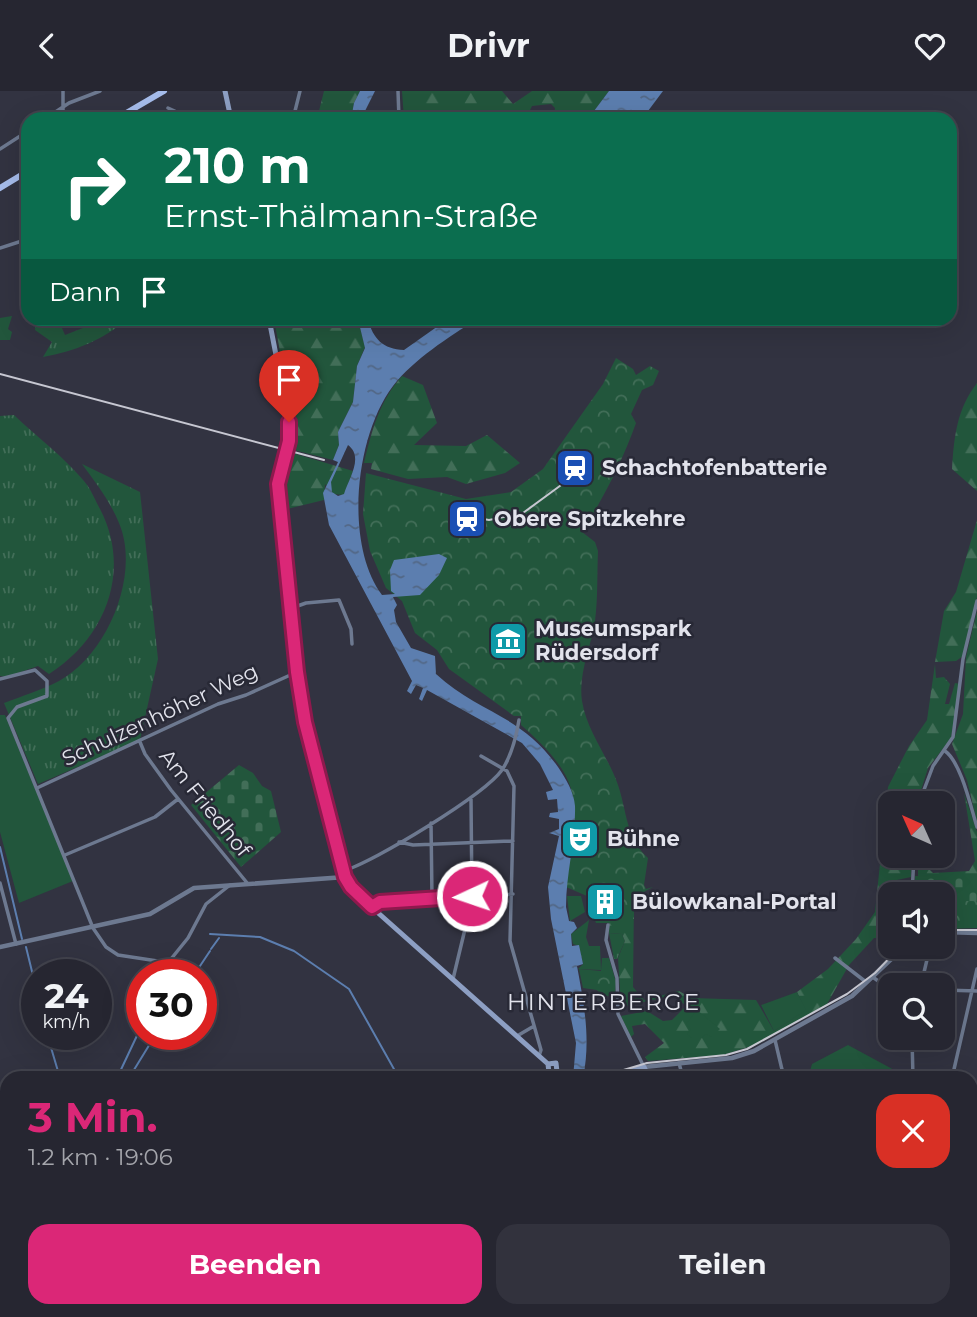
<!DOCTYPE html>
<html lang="de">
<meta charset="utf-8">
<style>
body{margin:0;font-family:Montserrat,sans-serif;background:#32323d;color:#f1f3f6;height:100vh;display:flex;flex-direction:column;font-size:26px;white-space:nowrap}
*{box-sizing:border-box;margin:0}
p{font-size:23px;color:#a4a5ab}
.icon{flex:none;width:38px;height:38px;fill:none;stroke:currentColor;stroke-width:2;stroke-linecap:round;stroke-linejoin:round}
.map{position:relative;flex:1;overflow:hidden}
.panel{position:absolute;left:0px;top:980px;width:978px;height:247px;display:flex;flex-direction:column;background:#262631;border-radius:21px 21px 0 0;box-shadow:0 7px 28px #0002,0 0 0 2px #42434d}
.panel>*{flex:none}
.guide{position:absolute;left:21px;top:21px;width:936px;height:214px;border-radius:21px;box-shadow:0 7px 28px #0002,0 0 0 2px #42434d;background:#0b6e4f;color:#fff;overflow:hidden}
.needle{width:46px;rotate:315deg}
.controls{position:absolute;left:878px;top:700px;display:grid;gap:14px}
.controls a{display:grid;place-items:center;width:77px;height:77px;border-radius:14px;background:#262631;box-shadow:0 7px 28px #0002,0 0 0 2px #42434d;font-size:35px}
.speed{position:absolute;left:21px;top:868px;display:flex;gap:14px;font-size:35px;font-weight:700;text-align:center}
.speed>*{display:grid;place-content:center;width:91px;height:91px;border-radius:50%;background:#262631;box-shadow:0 7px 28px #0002,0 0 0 2px #42434d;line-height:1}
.speed small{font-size:18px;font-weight:400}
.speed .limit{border:10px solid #d22;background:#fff;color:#111}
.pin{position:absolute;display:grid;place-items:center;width:60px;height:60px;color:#fff;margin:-72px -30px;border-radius:50% 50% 50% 0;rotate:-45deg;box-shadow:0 0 7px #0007}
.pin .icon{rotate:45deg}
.me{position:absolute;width:77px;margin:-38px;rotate:267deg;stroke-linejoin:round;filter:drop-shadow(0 0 5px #0008)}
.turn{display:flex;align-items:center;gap:24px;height:147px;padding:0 28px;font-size:32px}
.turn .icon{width:91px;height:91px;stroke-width:2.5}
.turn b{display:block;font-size:49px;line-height:60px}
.then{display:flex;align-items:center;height:66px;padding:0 28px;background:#0003;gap:14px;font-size:26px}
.round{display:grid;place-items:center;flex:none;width:74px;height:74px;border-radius:21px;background:#32323d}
.headline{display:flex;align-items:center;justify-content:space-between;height:119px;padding:0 28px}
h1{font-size:42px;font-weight:700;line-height:52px;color:#db2777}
.primary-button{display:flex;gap:14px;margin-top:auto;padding:14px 28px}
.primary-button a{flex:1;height:80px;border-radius:21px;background:#db2777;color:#fff;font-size:28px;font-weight:700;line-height:80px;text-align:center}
.primary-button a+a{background:#32323d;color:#f1f3f6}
header{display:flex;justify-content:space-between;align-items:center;height:91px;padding:0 28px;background:#262631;font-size:32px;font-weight:700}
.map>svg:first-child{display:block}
</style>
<header><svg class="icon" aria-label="back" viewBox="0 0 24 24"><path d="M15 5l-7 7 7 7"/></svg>Drivr<svg class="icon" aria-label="heart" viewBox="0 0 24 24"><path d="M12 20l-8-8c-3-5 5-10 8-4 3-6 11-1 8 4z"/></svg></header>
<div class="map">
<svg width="977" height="1226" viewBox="0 0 977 1226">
<defs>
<pattern id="grass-tufts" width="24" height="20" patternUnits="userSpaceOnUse" patternTransform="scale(1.75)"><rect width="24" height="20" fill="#22563c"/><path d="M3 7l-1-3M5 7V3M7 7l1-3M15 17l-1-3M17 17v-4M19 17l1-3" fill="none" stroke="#426e58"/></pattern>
<pattern id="forest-firs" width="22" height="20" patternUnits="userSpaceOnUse" patternTransform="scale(1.75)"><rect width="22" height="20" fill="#22563c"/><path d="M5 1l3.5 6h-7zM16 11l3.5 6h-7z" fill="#426e58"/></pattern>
<pattern id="cemetery-stones" width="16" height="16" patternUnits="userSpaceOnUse" patternTransform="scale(1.75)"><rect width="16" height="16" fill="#22563c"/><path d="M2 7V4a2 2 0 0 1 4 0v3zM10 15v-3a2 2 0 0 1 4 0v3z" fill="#426e58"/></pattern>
<pattern id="park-crowns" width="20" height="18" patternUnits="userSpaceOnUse" patternTransform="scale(1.75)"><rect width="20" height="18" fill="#22563c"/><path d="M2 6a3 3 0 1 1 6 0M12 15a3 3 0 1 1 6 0" fill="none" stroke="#426e58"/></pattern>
<pattern id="water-ripples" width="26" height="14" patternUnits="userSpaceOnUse" patternTransform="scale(1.75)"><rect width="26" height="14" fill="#5c7eaf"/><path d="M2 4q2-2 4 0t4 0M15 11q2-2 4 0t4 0" fill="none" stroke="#526785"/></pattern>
</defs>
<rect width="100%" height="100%" fill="#323341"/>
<!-- grass -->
<path fill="url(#grass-tufts)" d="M12 225 8 238 12 241 10 249H0V227Z
M36 228H58L65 244 106 228H128C102 249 76 260 43 266L52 251 35 239Z
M14 324C37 346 64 366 84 390 91 398 95 409 100 418 132 479 106 547 49 583L38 575 6 586 0 585V325Z
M82 373 140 401 158 568 140 649 38 693 4 612C22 605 42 599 59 590 107 564 141 484 119 432 110 410 96 392 82 373Z
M567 805H581L585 821 570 830Z
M589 829 586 846 589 855H600L601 879 578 878 583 873 579 855 573 853 571 843Z
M609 842 622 843 625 850 617 868H614Z"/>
<!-- forest -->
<path fill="url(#forest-firs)" d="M324 0H360L354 12 351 28H317Z
M402 0H502L513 13 532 0H609L588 28H554L555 17 551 13 532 15 527 25 518 28H486L487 23 476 28H404Z
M274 228H358L365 256 357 275 353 311 338 341 339 354 333 369 290 358 293 331Z
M402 285 423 294 437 332 414 354 466 355 487 344 520 372 505 382 466 393 447 386 408 388 371 378 372 372H364C372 339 379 311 402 285Z
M977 292V400L952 378C954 345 957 318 977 292Z
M289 361 353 380 344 404 333 403 325 393 324 409 287 418 282 393Z
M977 429V506L963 565 956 570 935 571 944 520 956 501Z
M977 520V731L967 689 952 653 963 623 966 566Z
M935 573 936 587 944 586 950 593 945 613H949L955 592 960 593 951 647 928 677 917 712H891V765H912L911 786 892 790 887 847H874L849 874 827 913 758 953 723 964 648 970 645 966 664 952 645 933 632 935 634 943 631 946 621 925 647 920 663 930 672 929 686 915 674 904 621 916 618 867 625 850 622 843 609 842 610 810 634 808 633 896 644 909 679 900 691 907 756 909 774 940 805 919 797 901 828 878 856 848 875 821 888 696 909 655 927 629Z
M964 702 977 741V809L943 803H918V767L933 782 969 780 975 770Z
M412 1220H480L474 1226H409Z"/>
<!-- cemetery -->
<path fill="url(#cemetery-stones)" d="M239 674 253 682 262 695 271 700 281 741 241 776 191 714Z
M915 785H977V810H943V803H915Z"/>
<!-- park -->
<path fill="url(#park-crowns)" d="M616 267 633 278 636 284 650 275 659 280 653 294 642 299 631 323 636 332C622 371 604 406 582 441L595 451 598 460C597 483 598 507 595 530 591 556 578 583 582 610 587 641 608 665 618 694 627 721 626 747 648 767L644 794 646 798 653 796 642 802 640 813 634 819V828H617V811H611L610 832H596L587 805 566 796C569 770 578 723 571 698 565 674 539 650 521 634V625H514L449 578 437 559 415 542 402 510 386 497 370 460 363 423 366 382 466 408 511 401 543 378 603 293Z
M943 810H977V837L943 838Z
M602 867H609L616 891 615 903 611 906 600 903 597 899 583 897 579 878 601 880Z"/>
<!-- garden -->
<path fill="#22563c" d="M0 624H5L73 790 19 812 0 741Z
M797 901 806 919 774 940 761 914Z
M697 919 720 938 712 946 705 943 702 947H692L687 943 691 938 686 933Z
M848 954 909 987H808L812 973Z"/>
<!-- water -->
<path fill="url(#water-ripples)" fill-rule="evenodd" d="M360 0H375L361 28H351L354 12Z
M609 0H663L642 28H588Z
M358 228H368C373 248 383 258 404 259L448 228H477C448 247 415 267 393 295 355 345 344 453 382 504L395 503 391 500 390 479 394 469 439 463 447 467 439 484 420 504 393 506 397 514 394 519 396 531 411 557 435 565 436 583C478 622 521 623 558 676 566 688 574 701 575 715 576 749 566 782 566 816L569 830 574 831 577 837 571 843 572 855 579 854 583 873 577 875C584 913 591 948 583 987H573L576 952 551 828 548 796 559 745 549 742 559 738V728L549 726 550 722 558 721 557 708 548 709 546 701 553 699 540 673 522 652 427 599 422 610 419 608 423 597 416 594 411 603 407 600 412 590 329 434 323 402 338 371 333 369 339 354 338 341 353 311 357 275 365 257ZM348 354C364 366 349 387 344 403L338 405 332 401 331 391Z
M977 1197V1226H958L961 1220H971V1208Z
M480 1220H609L615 1226H474Z"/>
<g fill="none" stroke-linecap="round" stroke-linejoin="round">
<!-- stream -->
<path stroke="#5c7eaf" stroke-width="2" d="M0 756 22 848
M210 843 260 846 294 860 349 898 399 987
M26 856 37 901
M211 858 219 847
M165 884 169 880 175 884
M194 884 210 860
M201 910 203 909
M47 943 60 987
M117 987 142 934
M129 987 156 943
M469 1220 475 1225"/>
<!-- minor -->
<path stroke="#6d7990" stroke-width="3.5" d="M63 0V28
M398 0 399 28
M168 17 192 28
M45 28 69 12 100 0
M293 28 300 0
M0 58 28 40
M0 157 28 148
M292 517 306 512 339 509 351 538 352 553
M0 588 35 579 47 590V605L17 616 8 627 93 837 106 856 118 864 164 871 171 868 188 847 206 813 230 794
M140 651 145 663 171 699 248 793
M945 660C961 671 971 717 977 736
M481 665 507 680 514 695 510 850 541 959 539 965
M37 697 218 613 246 604 297 581
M919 712 933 675 953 646 963 568 977 510
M431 732 432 806
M399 751 413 754 513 750
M65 764 155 726 178 708
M343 780C374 771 484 704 502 679 512 664 516 647 519 629
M0 792 16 853
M912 803 914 765
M372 816 380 811 513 803
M608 834 606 849 617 887 618 923 644 976
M835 867 866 891
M874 887 881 892 895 894
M453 888 472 809 471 708
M921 894 930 856
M943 899 977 900
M517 945 534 935
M912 947 913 987
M775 949 784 987
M679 972 683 987
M952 987 977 878
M971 1019 977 1022
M971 1112 977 1096
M731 1220 733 1226
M769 1220 771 1226
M806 1226 814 1220
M871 1226 872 1220
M927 1226 932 1220"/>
<!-- tertiary -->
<path stroke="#6d7990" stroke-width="4.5" d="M943 841 977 842
M0 856 150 823 194 797 345 786
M644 976 732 967 754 960 852 905 904 856"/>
<!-- secondary -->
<path stroke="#8d9fc3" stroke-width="5" d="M225 0 231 28
M269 228 289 331V350
M284 368 279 397 300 604 345 786 358 804 548 973
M557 981 556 972 548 973 549 982 579 987
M606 987 644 976 649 987
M349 1220V1226
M704 1220 705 1226"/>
<!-- primary -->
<path stroke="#a5bceb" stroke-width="6" d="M116 28 164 0
M0 97 28 80"/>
<!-- motorway -->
<path stroke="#c6d7f9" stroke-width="8" d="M971 1047 977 1046
M971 1055 977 1054
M0 1210 7 1211
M9 1220 53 1226
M100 1226V1220
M150 1226 195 1220"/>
<!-- tram -->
<path stroke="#c6c7d1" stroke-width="2" d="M943 839H977
M553 987 564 982 600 986 647 972 726 964 747 958 847 903 875 882 900 856
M353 1220V1226"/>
<!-- rail -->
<path stroke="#c6c7d1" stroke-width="2" d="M0 283 324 369
M456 423 489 429 523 422 568 389 578 360"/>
<!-- secondary-bridge -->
<path stroke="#8d9fc3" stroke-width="5" d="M284 368 289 350"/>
</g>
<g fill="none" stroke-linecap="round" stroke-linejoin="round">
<defs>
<path id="route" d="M289 331V350L278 393 297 581 305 631 345 786 351 796 372 816 380 811 472 805"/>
</defs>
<!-- route casing -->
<use href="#route" stroke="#8e194d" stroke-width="18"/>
<!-- route -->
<use href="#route" stroke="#db2777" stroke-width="12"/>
</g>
<!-- icons -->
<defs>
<symbol id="station-square" viewBox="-11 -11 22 22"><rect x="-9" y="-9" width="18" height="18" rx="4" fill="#1a4fb4" stroke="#282936"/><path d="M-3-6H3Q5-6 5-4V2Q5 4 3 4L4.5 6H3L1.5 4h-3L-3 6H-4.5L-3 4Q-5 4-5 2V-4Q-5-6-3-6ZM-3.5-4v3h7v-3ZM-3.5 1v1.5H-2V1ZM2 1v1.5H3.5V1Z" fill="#fff"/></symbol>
<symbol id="museum-square" viewBox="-11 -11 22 22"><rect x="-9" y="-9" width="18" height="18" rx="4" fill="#0f9aa8" stroke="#282936"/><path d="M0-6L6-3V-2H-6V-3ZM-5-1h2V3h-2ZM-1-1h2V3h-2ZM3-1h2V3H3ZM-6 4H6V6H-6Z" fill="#fff"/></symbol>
<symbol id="theatre-square" viewBox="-11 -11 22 22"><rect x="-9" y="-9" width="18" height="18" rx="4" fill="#0f9aa8" stroke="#282936"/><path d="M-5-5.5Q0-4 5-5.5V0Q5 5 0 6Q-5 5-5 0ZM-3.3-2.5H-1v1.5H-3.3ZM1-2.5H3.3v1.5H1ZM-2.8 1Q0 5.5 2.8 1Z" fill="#fff"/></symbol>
<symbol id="building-square" viewBox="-11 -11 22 22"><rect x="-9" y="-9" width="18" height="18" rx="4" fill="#0f9aa8" stroke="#282936"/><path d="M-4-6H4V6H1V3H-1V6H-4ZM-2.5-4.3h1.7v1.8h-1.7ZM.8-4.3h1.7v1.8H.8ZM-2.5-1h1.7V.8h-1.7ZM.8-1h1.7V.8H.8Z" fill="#fff"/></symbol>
</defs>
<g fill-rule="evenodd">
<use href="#station-square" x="553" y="355" width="44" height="44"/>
<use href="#station-square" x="445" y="406" width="44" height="44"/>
<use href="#museum-square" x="486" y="528" width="44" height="44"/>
<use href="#theatre-square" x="558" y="726" width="44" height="44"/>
<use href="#building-square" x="583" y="789" width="44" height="44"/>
</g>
<g text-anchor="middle" stroke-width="5" stroke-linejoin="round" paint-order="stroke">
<!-- poi labels -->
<g font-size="21" font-weight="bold" fill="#e2e3ec" stroke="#282936" text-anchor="start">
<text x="602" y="384">Schachtofenbatterie</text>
<text x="494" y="435">Obere Spitzkehre</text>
<text x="535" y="545">Museumspark<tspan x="535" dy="24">Rüdersdorf</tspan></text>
<text x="607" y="755">Bühne</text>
<text x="632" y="818">Bülowkanal-Portal</text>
</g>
<!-- street labels -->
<g font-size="21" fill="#e2e3ec" stroke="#282936">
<text transform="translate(160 624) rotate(-25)" y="7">Schulzenhöher Weg</text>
<text transform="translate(205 712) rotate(51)" y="7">Am Friedhof</text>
</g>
<!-- neighbourhood labels -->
<g font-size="23" letter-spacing="2" fill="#e2e3ec" stroke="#282936">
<text x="604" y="919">HINTERBERGE</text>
</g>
</g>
</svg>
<div class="controls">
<a><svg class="needle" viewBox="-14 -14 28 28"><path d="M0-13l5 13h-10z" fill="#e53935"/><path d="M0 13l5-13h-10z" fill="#a4a5ab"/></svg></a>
<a><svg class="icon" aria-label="sound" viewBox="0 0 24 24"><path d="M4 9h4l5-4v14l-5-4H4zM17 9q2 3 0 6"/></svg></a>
<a><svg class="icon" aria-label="search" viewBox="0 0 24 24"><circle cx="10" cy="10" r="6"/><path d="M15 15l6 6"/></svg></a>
</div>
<div class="speed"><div>24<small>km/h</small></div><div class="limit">30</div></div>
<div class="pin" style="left:289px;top:331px;background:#d93025"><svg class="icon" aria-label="arrive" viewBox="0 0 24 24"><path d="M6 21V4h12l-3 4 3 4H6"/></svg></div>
<svg class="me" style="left:472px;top:805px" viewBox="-20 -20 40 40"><circle r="17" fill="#db2777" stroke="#fff" stroke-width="3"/><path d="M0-11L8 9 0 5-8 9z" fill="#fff"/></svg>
<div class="guide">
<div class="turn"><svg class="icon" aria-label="right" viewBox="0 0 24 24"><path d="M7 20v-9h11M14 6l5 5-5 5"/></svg><div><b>210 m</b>Ernst-Thälmann-Straße</div></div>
<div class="then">Dann<svg class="icon" aria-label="arrive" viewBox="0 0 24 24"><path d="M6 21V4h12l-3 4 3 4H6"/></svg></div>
</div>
<section class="panel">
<div class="headline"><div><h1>3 Min.</h1><p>1.2 km · 19:06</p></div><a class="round" style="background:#d93025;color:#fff"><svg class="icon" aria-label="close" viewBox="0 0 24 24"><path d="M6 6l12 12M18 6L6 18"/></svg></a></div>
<div class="primary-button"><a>Beenden</a><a>Teilen</a></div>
</section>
</div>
